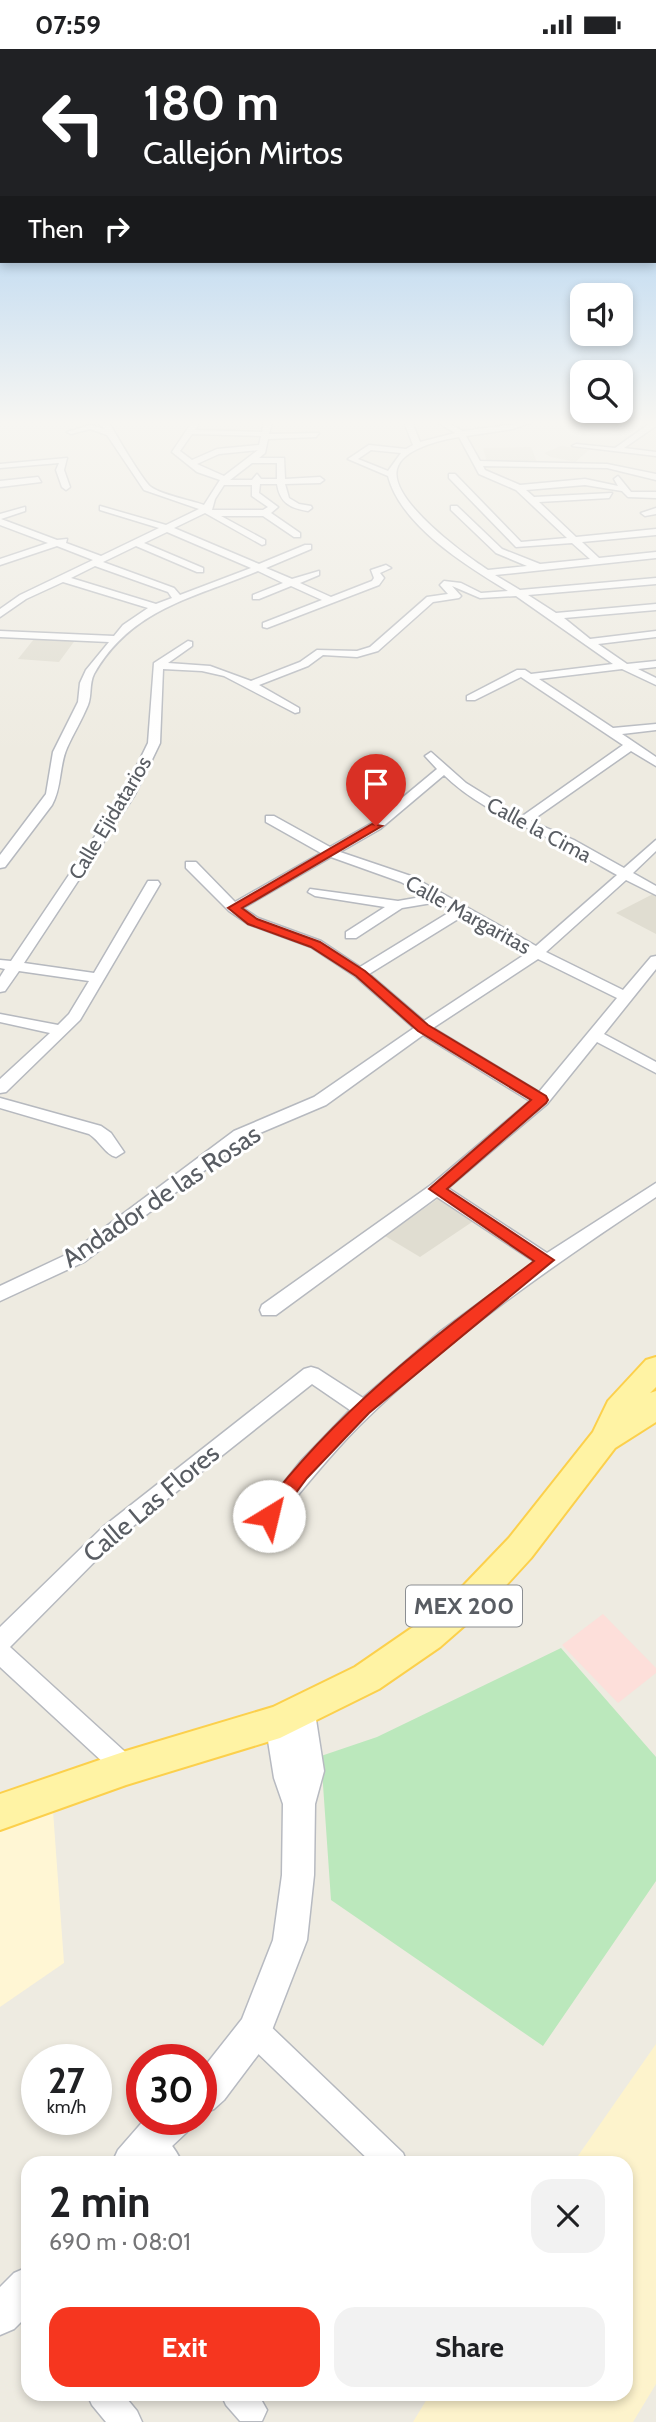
<!DOCTYPE html>
<meta charset="utf-8">
<style>
body{margin:0;font-family:Cabin,sans-serif;background:#f2f2f2;color:#202124;height:100vh;display:flex;flex-direction:column;font-size:26px;white-space:nowrap}
*{box-sizing:border-box;margin:0}
p{font-size:23px;color:#757577}
.icon{flex:none;width:38px;height:38px;fill:none;stroke:currentColor;stroke-width:2;stroke-linecap:round;stroke-linejoin:round}
.map{position:relative;flex:1;overflow:hidden}
.drawer{position:absolute;left:21px;top:2107px;width:612px;height:245px;display:flex;flex-direction:column;background:#fff;border-radius:21px;box-shadow:0 4px 10px #0003}
.drawer>*{flex:none}
.hud{position:absolute;left:0px;top:0px;width:656px;height:214px;box-shadow:0 4px 10px #0003;background:#202124;color:#fff;overflow:hidden}
.buttons{position:absolute;left:570px;top:234px;display:grid;gap:14px}
.buttons a{display:grid;place-items:center;width:63px;height:63px;border-radius:14px;background:#fff;box-shadow:0 4px 10px #0003;font-size:35px}
.speed{position:absolute;left:21px;top:1995px;display:flex;gap:14px;font-size:35px;font-weight:700;text-align:center}
.speed>*{display:grid;place-content:center;width:91px;height:91px;border-radius:50%;background:#fff;box-shadow:0 4px 10px #0003;line-height:1}
.speed small{font-size:18px;font-weight:400}
.speed .limit{border:10px solid #d22;background:#fff;color:#111}
.pin{position:absolute;display:grid;place-items:center;width:60px;height:60px;color:#fff;margin:-72px -30px;border-radius:50% 50% 50% 0;rotate:-45deg;box-shadow:0 0 7px #0007}
.pin .icon{rotate:45deg}
.me{position:absolute;width:77px;margin:-38px;rotate:36deg;stroke-linejoin:round;filter:drop-shadow(0 0 5px #0008)}
.turn{display:flex;align-items:center;gap:24px;height:147px;padding:0 28px;font-size:32px}
.turn .icon{width:91px;height:91px;stroke-width:2.5}
.turn b{display:block;font-size:49px;line-height:60px}
.then{display:flex;align-items:center;height:66px;padding:0 28px;background:#0003;gap:14px;font-size:26px}
.round{display:grid;place-items:center;flex:none;width:74px;height:74px;border-radius:21px;background:#f2f2f2}
.overview{display:flex;align-items:center;justify-content:space-between;height:119px;padding:0 28px}
h1{font-size:42px;font-weight:800;line-height:52px}
.action{display:flex;gap:14px;margin-top:auto;padding:14px 28px}
.action a{flex:1;height:80px;border-radius:21px;background:#f6361f;color:#fff;font-size:28px;font-weight:800;line-height:80px;text-align:center}
.action a+a{background:#f2f2f2;color:#202124}
.status{display:flex;justify-content:space-between;align-items:center;height:49px;padding:0 35px;background:#fff;direction:ltr}
.status svg{height:19px;fill:currentColor}
.map>svg:first-child{display:block}
</style>
<div class="status"><b>07:59</b><svg viewBox="0 0 49 12"><path d="M0 12V9h3v3zM5 12V6h3v6zM10 12V3h3v9zM15 12V0h3v12zM26 1h20v11H26zM47 4h2v5h-2z"/></svg></div>
<div class="map">
<svg width="656" height="2373" viewBox="0 0 656 2373">
<rect width="100%" height="100%" fill="#eeebe1"/>
<!-- commercial -->
<path fill="#fff6d4" d="M53 1762 64 1914 0 1958V1781Z"/>
<!-- education -->
<path fill="#e0ddd1" d="M561 397 589 401 575 413 551 408 544 404Z
M531 398 537 413H487L483 399Z
M34 590H76L59 613 18 610Z
M653 845 656 847V885L616 864Z
M442 1147 478 1169 420 1208 385 1187Z"/>
<!-- medical -->
<path fill="#fddfda" d="M603 1565 656 1619V1624L618 1654 562 1596Z"/>
<!-- green -->
<path fill="#bbe8bc" d="M561 1599 656 1708V1832L543 1997 331 1851 321 1707 377 1688Z"/>
<!-- sand -->
<path fill="#fdf3cc" d="M656 1995V2335L633 2373H413L430 2345H626V2114H573Z"/>
<g fill="none" stroke-linecap="round" stroke-linejoin="round">
<defs>
<path id="minor" d="M98 373H109C114 383 143 432 151 438 162 446 190 451 204 456L220 431 197 423 172 403 192 373H200L195 381 262 383 264 373H272L269 385 319 384 316 388 268 390 265 404 259 409H284L285 430 320 428 324 431 320 434 285 435 289 449 299 455 311 457 312 459 308 462C290 459 280 454 277 435H260L259 444 278 458 271 464 300 484V488H294L263 467H221L265 491V495L262 496 205 464 174 479 259 515 305 496H311V500L266 519 292 530 319 522V526L300 534 331 548 372 532 374 529 371 521 386 516 391 519 380 524 384 529 379 536 267 579 263 578V574L322 551 291 537 259 550H253V546L283 534 258 522C194 549 132 559 94 625 89 635 92 646 88 656 82 671 73 685 67 699 59 717 62 738 52 756L5 818 0 819V806L46 745 53 703 78 653 80 634 86 621 109 593 0 588V582L114 587 123 576 148 559 63 533 26 550 0 568V560L20 546 93 511 57 497 0 516V510L48 494 0 476V465L25 458V462L1 470 57 491 67 490 66 494 101 507 159 479 100 461V457L166 476 199 460 144 441 107 386 90 380 71 385 67 383 90 376 105 380ZM192 385 261 387 259 396 217 400 192 411 180 402ZM258 401 224 427 197 415 219 405ZM252 414H277V430H261L257 425 252 431H230ZM224 436H252V447L268 458 263 461H212L215 450ZM167 483 251 519 180 546 174 539 103 513 136 497 197 523H203V519L144 494ZM95 517 168 543 172 549 156 555 71 529Z
M404 373H412L420 393 455 384 437 373H446L463 382 532 373 513 380 466 387 480 412 607 415 656 425V431L607 419 483 417 485 421 520 436 585 430 618 437 614 430 618 427 631 443H656V449L628 448 622 442 585 436 526 441 534 448 612 444 609 449 539 453 576 488 656 480V486L582 493 599 509 656 503V509L495 526 520 541 656 529V535L528 546 556 564 656 555V561L564 569 590 590 656 582V588L598 595 627 615 656 612V618L638 620 656 629V636L622 620 539 630 613 679 656 675V681L622 685 656 708V717L631 702 531 772 574 791 624 819 656 791V802L633 824 656 837V846L626 831 546 903 623 941 651 908 656 907V920L604 985 656 1013V1024L597 993 547 1055 448 1139 547 1204 656 1134V1148C552 1217 449 1288 360 1376 330 1406 303 1440 276 1473L269 1476 262 1473 259 1467 262 1461 301 1412 350 1361 312 1335 117 1490 10 1598 134 1711 138 1719 134 1727 126 1731 118 1727 0 1618V1578L103 1478 304 1320 311 1318 318 1320 363 1349 441 1282 535 1213 437 1148 276 1266H262L260 1261 262 1256 431 1136 530 1052 423 986 326 1056 246 1090 84 1213 0 1252V1237L72 1203 234 1082 314 1048 414 979 355 927 311 898 248 875 229 862 186 819V813H196L235 853 321 804 266 773V767H274L330 798 372 774 437 720 425 707 431 703 466 734 521 768 623 696 521 628 475 651H467V647L517 621H525L531 625 613 615 516 547 480 549 452 537 461 547 459 549 433 553 378 602 357 608 323 606 308 617 259 636 299 659V663L295 664 224 627 202 622 163 620 160 694 149 717 134 747 24 914 94 924 148 832H158L160 835 80 971 6 1043 0 1044V1030L50 984 0 973V965L58 976 69 965 89 932 19 922 5 942 0 943V928L5 920 0 919V911L11 912 122 747 148 694 154 614 188 592 192 593V597L168 614 210 617 251 632 300 613 317 601 357 602 370 598 427 548 448 545 440 536 444 532 461 534 481 544 508 542C467 517 401 477 388 427L348 410 369 396 406 400 413 396ZM459 388 479 425 516 441 567 489 521 493 455 425H449V429L516 498 572 494 590 510 540 515 502 500 457 457H451V461L496 504 527 517 488 521C465 506 389 451 397 420 402 400 440 391 459 388ZM371 401 401 404 388 422 358 410ZM444 726C479 760 522 775 564 797 582 806 599 816 617 826L536 897 411 827 340 803 380 780ZM331 808 401 833 427 847 398 852 310 840 308 843 315 847 385 858 346 883V889H356L402 859 438 853 453 861 360 918 321 892 258 869 243 859ZM463 867 527 904 424 972 369 925ZM538 910 617 949 539 1043 433 979Z
M652 373H656V377L624 399 656 403V407L572 397 576 395 615 399Z
M67 409 64 421 70 438 66 441 62 438 56 421 59 414 0 419V415Z
M38 428 41 433 0 438V432Z
M656 459V465L645 467 641 464Z
M0 1049 101 1077 111 1084 124 1103 116 1108C106 1106 99 1091 89 1085L0 1059Z
M255 1968 265 1972 403 2104 407 2114H372L245 1992 241 1982 245 1972Z
M148 2078C163 2084 176 2099 182 2114H149L138 2102 134 2092 138 2082Z
M87 2345H123L137 2362 142 2373H106L92 2356Z
M221 2345H258L267 2361 262 2372H240L226 2356Z"/>
<path id="secondary" d="M300 1650 311 1654 315 1664 324 1722 315 1755 314 1826 307 1891 267 1994 224 2051 214 2060 201 2065V2022L242 1970 273 1891 282 1826 283 1755 274 1729 265 1673 269 1663 280 1659 286 1661 289 1654Z
M145 2070H192L187 2083 154 2114H112L118 2101Z
M28 2218V2266L14 2280 0 2286V2238L14 2224Z"/>
<path id="primary" d="M656 1308V1338L650 1344 656 1342V1373L615 1399 531 1509 488 1556 440 1598 379 1640 280 1689 126 1736 0 1781V1745L126 1702 273 1658 355 1618 416 1576 464 1536 509 1489 593 1383 608 1352 646 1311Z"/>
</defs>
<!-- minor casing -->
<use href="#minor" stroke="#b6b9bf" stroke-width="3"/>
<!-- secondary casing -->
<use href="#secondary" stroke="#b7bac1" stroke-width="3"/>
<!-- primary casing -->
<use href="#primary" stroke="#fcd04c" stroke-width="4"/>
<!-- minor -->
<use href="#minor" fill="#fff" fill-rule="evenodd"/>
<!-- secondary -->
<use href="#secondary" fill="#fff" fill-rule="evenodd"/>
<!-- primary -->
<use href="#primary" fill="#fff3a4" fill-rule="evenodd"/>
</g>
<!-- sky -->
<linearGradient id="sky" x2="0" y2="1"><stop stop-color="#8bc0f1"/><stop offset="0.53" stop-color="#f7f6f2"/><stop offset="1" stop-color="#f7f6f2" stop-opacity="0"/></linearGradient>
<rect width="656" height="705" fill="url(#sky)"/>
<!-- route -->
<path fill="#f6361f" stroke="#a02314" stroke-width="2" d="M372 775 382 777 242 859 257 870 320 893 365 922 428 976 546 1047 548 1051 546 1054 447 1140 554 1211 369 1364 307 1429 275 1472 269 1475 262 1472 259 1467 262 1461C337 1360 435 1287 534 1212L429 1140 531 1051 418 982 356 927 311 898 248 875 228 859Z"/>
<g text-anchor="middle" stroke-width="6" stroke-linejoin="round" paint-order="stroke">
<!-- far-street labels -->
<g font-size="21" fill="#595d63" stroke="#fff">
<text transform="translate(110 769) rotate(-59)" y="7">Calle Ejidatarios</text>
<text transform="translate(539 781) rotate(28)" y="7">Calle la Cima</text>
<text transform="translate(468 866) rotate(29)" y="7">Calle Margaritas</text>
</g>
<!-- shield labels -->
<rect fill="#fff" stroke="#8b8e92" stroke-width="2" x="406" y="1536.5" width="116" height="41" rx="5"/>
<g font-size="24" font-weight="bold" fill="#595d63">
<text x="464" y="1565">MEX 200</text>
</g>
<!-- street labels -->
<g font-size="26" fill="#595d63" stroke="#fff">
<text transform="translate(161 1147) rotate(-34)" y="9">Andador de las Rosas</text>
<text transform="translate(151 1454) rotate(-40)" y="9">Calle Las Flores</text>
</g>
</g>
</svg>
<div class="buttons">
<a><svg class="icon" aria-label="sound" viewBox="0 0 24 24"><path d="M4 9h4l5-4v14l-5-4H4zM17 9q2 3 0 6"/></svg></a>
<a><svg class="icon" aria-label="search" viewBox="0 0 24 24"><circle cx="10" cy="10" r="6"/><path d="M15 15l6 6"/></svg></a>
</div>
<div class="speed"><div>27<small>km/h</small></div><div class="limit">30</div></div>
<div class="pin" style="left:376px;top:777px;background:#d93025"><svg class="icon" aria-label="arrive" viewBox="0 0 24 24"><path d="M6 21V4h12l-3 4 3 4H6"/></svg></div>
<svg class="me" style="left:269px;top:1467px" viewBox="-20 -20 40 40"><circle r="19" fill="#fff"/><path d="M0-13L10 11 0 6-10 11z" fill="#f6361f"/></svg>
<div class="hud">
<div class="turn"><svg class="icon" aria-label="left" viewBox="0 0 24 24"><path d="M17 20v-9H6M10 6l-5 5 5 5"/></svg><div><b>180 m</b>Callejón Mirtos</div></div>
<div class="then">Then<svg class="icon" aria-label="right" viewBox="0 0 24 24"><path d="M7 20v-9h11M14 6l5 5-5 5"/></svg></div>
</div>
<section class="drawer">
<div class="overview"><div><h1>2 min</h1><p>690 m · 08:01</p></div><a class="round"><svg class="icon" aria-label="close" viewBox="0 0 24 24"><path d="M6 6l12 12M18 6L6 18"/></svg></a></div>
<div class="action"><a>Exit</a><a>Share</a></div>
</section>
</div>
